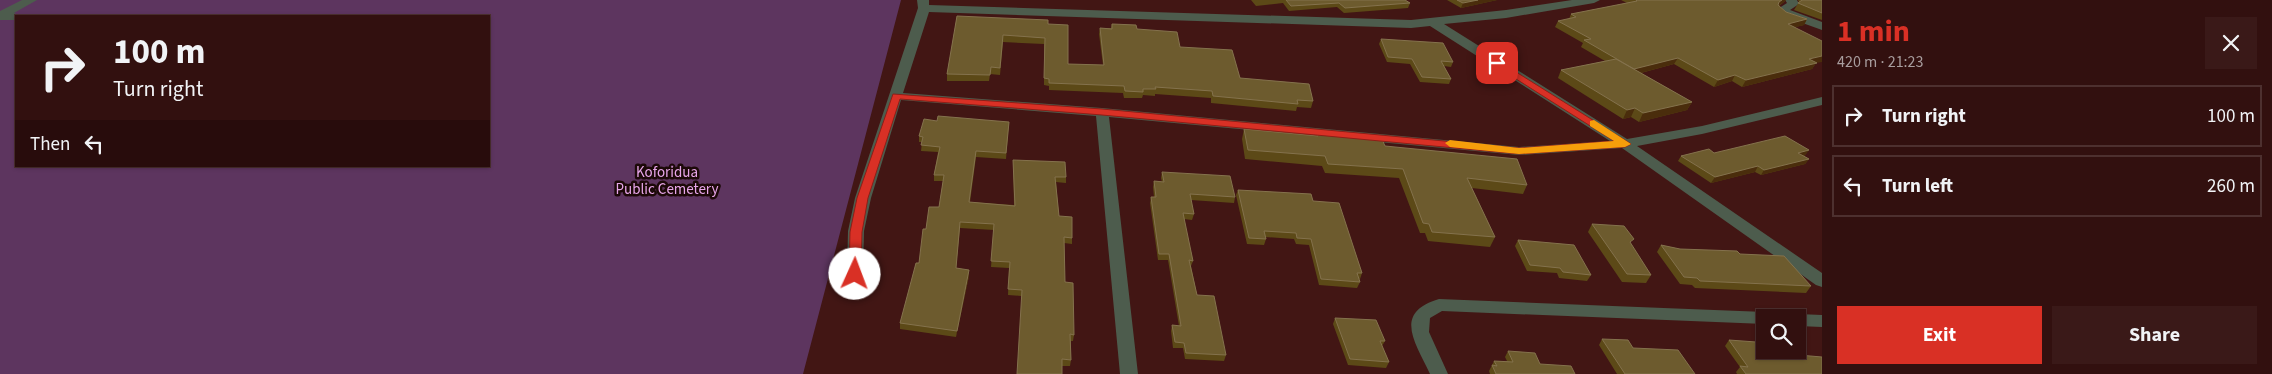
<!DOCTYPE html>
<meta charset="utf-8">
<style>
body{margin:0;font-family:"Source Sans 3",sans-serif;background:#3a1918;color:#f1f3f6;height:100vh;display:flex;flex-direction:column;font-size:19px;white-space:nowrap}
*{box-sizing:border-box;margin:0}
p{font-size:16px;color:#a89d9e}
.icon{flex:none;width:28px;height:28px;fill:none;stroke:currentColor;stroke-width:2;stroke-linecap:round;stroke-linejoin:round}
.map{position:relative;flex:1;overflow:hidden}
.details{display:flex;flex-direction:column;background:#32100f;width:450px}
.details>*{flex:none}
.banner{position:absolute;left:15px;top:15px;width:475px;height:152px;border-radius:0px;box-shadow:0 1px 4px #0004,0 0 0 1px #4d302f;background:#32100f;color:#f1f3f6;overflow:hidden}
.tools{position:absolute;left:1756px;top:309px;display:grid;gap:10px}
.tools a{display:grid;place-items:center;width:50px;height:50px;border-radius:0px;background:#32100f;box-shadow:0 1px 4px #0004,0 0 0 1px #4d302f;font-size:25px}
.pin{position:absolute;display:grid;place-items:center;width:42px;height:42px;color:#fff;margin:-21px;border-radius:10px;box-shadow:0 2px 8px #0006}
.me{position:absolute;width:55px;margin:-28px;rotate:2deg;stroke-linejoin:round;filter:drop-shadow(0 0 4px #0008)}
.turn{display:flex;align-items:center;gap:18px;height:105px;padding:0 15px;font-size:22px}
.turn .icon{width:65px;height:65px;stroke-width:2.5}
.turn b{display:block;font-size:35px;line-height:42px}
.then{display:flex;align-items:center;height:48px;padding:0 15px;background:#0003;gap:10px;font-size:19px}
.round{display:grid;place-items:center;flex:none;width:52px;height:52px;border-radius:0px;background:#3a1918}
.overview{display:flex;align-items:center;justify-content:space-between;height:85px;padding:0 15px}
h1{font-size:30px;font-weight:700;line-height:38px;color:#d93025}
.primary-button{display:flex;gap:10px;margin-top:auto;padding:10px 15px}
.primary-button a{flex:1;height:58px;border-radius:0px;background:#d93025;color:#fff;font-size:20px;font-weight:700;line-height:58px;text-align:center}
.primary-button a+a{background:#3a1918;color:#f1f3f6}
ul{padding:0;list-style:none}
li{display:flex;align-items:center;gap:15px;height:62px;margin:0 10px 8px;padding:0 5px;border:2px solid #4d302f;border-radius:0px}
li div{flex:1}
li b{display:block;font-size:19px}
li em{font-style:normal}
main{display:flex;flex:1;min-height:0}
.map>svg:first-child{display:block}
</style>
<main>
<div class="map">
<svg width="1822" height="374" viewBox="0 0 1822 374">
<rect width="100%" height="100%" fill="#421614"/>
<!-- green -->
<path fill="#5d355f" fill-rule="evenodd" d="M0 0H901L803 374H0ZM16 16H489V166H16Z"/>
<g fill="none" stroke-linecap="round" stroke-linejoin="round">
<!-- minor -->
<path fill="#4d5c4d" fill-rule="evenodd" d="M22 0H37L14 13 21 16H16V20H0V11Z
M917 0H929V5L1411 20 1506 10 1572 0H1600L1594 3 1506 18 1444 24 1627 139 1702 126 1822 97V105L1702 134 1637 146 1822 273V287L1816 285 1622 148 1519 155 1109 117 1138 374H1120L1096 116 901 100 871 198 864 231 863 274 861 278 855 280 849 278 847 274 848 231 855 198 918 8ZM929 12 1411 28 1430 26 1610 141 1519 147 1102 108 903 93Z
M1785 0H1797L1799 4 1790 10 1822 22V30L1783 16 1776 10 1787 3Z
M1439 299 1765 312 1771 314 1773 318H1765V324L1442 311 1430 318 1429 332 1448 374H1430C1416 343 1392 313 1439 299Z
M1798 314 1822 315V327L1798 326V318H1791Z"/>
</g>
<!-- wall -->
<path fill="#5c4917" d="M1251 0H1405L1410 3 1408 8 1344 13 1337 7 1289 11 1283 3 1256 6Z
M1447 0H1497L1461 8Z
M1621 0H1786L1784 2 1779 6 1786 12 1807 19 1804 25 1795 27 1816 63 1812 69 1742 87 1732 81 1714 87 1674 64 1641 73 1692 102 1687 110 1639 122 1631 117 1623 119 1558 78 1561 70 1605 61 1581 47 1583 43 1555 27 1558 21 1569 19 1571 14 1627 3Z
M1798 0H1822V20L1794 10 1799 2Z
M957 16 1048 24 1068 64 1103 65 1099 34 1100 28H1111L1112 24 1137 29 1180 47 1240 78 1313 101 1311 108 1297 107 1296 111 1211 103V98L1155 94V96L1143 95 1142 98H1124L1123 93 1049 90V86L1044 85V44L1003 42 1000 75 990 74 989 81H947V74Z
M1381 39 1453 62 1451 67 1444 66 1451 79 1449 84 1420 82 1410 64 1387 62 1379 44Z
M937 121 1009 122 1006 159 976 157 970 202 1014 205 1013 160 1066 177V183L1056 182 1059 216 1072 238V244L1064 243 1065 282 1074 335 1073 341H1071V360L1070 366H1062L1021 296 1008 295 1009 268 991 267 994 230 960 228 956 268 969 270V276L956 337 900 329V323L919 263 926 229 939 207 943 181H934V175L938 152 921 151 922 142H919V136Z
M1244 129 1317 135V133L1385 146 1527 185 1523 194 1472 188 1495 237 1490 247 1428 241 1425 233H1420L1399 178 1325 173 1322 166 1245 159 1242 139Z
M1809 150 1805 155 1804 156 1809 159 1805 164 1761 175 1755 172 1711 183 1678 161 1681 156 1714 153Z
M1162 172 1235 197 1234 203 1191 200 1194 214 1192 220 1184 219 1193 261 1191 266 1197 295 1226 355 1224 361 1185 359 1183 348H1173L1171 331 1172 325 1179 326 1168 260H1158L1150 203 1151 197H1154L1153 187 1154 181 1162 182 1161 178Z
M1238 190 1313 201 1362 273 1360 279H1359L1360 282 1357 288 1319 285 1309 245 1296 244 1294 239 1265 237 1266 239 1264 245 1247 244 1236 195Z
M1592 224 1631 245 1651 275 1646 283 1622 282 1588 232Z
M1518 240 1591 275 1587 281 1559 278 1557 273 1527 271 1515 246Z
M1661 245 1680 249 1740 254 1811 286 1806 293 1695 288 1692 285 1680 284 1657 252Z
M1335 318 1385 341 1382 346 1389 362 1386 368 1348 365 1333 324Z
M1602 339 1633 348 1695 374H1617L1599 345Z
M1729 340 1763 352 1822 374H1737L1736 372 1740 367 1725 346Z
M1508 351 1540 364 1575 374H1490L1489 371 1494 361H1507L1505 357Z"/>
<!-- shaded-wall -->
<path fill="#4a2d0c" d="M1478 0H1497L1461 8 1463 3Z
M1782 0H1786L1784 2 1775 8 1779 2Z
M1807 19 1804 25 1784 30 1788 24Z
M1822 56V62L1816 63 1812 69 1742 87 1746 80 1809 59Z
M1678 58 1674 64 1629 76 1633 69Z
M1735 75 1732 81 1714 87 1718 80Z
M1692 102 1687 110 1639 122 1643 113Z
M1635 108 1631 117 1623 119 1627 110Z
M1809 150 1805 155 1794 158 1798 153Z
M1809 159 1805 164 1761 175 1764 170Z
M1758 166 1755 172 1711 183 1715 177Z
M969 270V276L956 337 957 331Z"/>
<!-- building -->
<path fill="#6d5b2e" stroke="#84724d" d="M1286 0H1405L1410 3 1345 8 1339 3 1291 6Z
M1457 0H1478L1463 3Z
M1636 0H1782L1779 2 1778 5 1786 12 1807 19 1788 24 1822 41V56L1809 59 1817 63 1746 80 1735 75 1718 80 1678 58 1634 69 1584 40 1591 39 1558 21 1576 17 1571 14 1637 1Z
M1802 0H1822V13L1798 3Z
M957 16 1048 20V24L1068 25V64L1104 65 1100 28 1112 29V24L1136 25 1137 29 1177 32 1180 47 1232 50 1240 78 1309 84 1313 101 1297 100 1298 104 1213 96 1212 91 1155 87 1156 89H1143V92L1125 91 1124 86 1049 83V79L1044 78 1045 38 1003 35 1000 68 991 67 990 75 947 74Z
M1381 39 1443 43 1453 62 1441 61 1451 79 1422 77 1412 59 1388 57Z
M1616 59 1692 102 1643 113 1635 108 1627 110 1561 70Z
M938 116 1009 122 1006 153 976 151 969 202 1015 206 1013 160 1065 162 1066 177H1055L1059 216 1072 217V238L1064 237 1065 282 1073 283 1074 335 1070 334 1071 360 1062 359V374H1017L1022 290 1008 289 1010 262 991 261 994 224 960 222 956 268 969 270 957 331 900 323 916 263H919L923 229H926L929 207H939L944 175H934L940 147 921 145 923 137 919 136 924 119 937 121Z
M1244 129 1318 136 1317 133 1381 137 1385 146 1517 159 1527 185 1467 178 1495 237 1432 232 1429 224 1423 223 1403 169 1328 164 1325 156 1248 150Z
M1785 136 1809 150 1798 153 1809 159 1764 170 1758 166 1715 177 1681 156 1709 149 1714 153Z
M1162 172 1230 176 1235 197 1190 194 1194 214 1183 213 1193 261 1189 260 1197 295 1214 296 1226 355 1186 353 1184 343 1175 342 1172 325 1181 326 1169 254H1159L1151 197H1156L1154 181 1164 182Z
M1238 190 1311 194 1313 201 1339 203 1362 273H1357L1360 282 1321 279 1311 239 1297 238 1296 233 1264 231 1266 239 1249 238Z
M1592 224 1624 226 1634 239 1630 242 1651 275 1627 274Z
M1518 240 1574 245 1591 275 1563 272 1560 268 1530 265Z
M1661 245 1680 249 1737 251 1740 254 1784 256 1811 286 1700 281 1697 278 1684 277Z
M1335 318 1376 320 1385 341H1380L1389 362 1350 359Z
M1602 339 1628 340 1633 348 1678 350 1695 374H1625Z
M1729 340 1756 342 1763 352 1822 357V374H1746L1740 366 1748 367Z
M1508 351 1535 353 1540 364 1571 366 1575 374H1496L1492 365 1497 366 1494 361 1513 362Z"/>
<!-- route -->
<path fill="#d93025" stroke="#8d1f18" d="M1497 60 1631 144 1625 147 1519 154 1102 115 900 99 868 198 862 232 861 274 855 278 849 274 850 232 857 198 893 94 1102 109 1519 148 1614 141 1494 65V61Z"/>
<!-- slow -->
<path fill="#f59e0b" d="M1594 120 1631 144 1625 147 1519 154 1450 147 1445 143 1450 140 1519 148 1614 141 1590 126V121Z"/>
<g text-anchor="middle" stroke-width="5" stroke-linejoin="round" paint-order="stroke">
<!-- park labels -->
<g font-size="15" fill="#e8a6ea" stroke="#1c0908">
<text x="667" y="177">Koforidua<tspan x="667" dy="17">Public Cemetery</tspan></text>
</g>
</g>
</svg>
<div class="tools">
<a><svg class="icon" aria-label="search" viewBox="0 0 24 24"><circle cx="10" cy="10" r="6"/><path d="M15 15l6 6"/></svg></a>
</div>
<div class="pin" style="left:1497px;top:63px;background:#d93025"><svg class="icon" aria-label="arrive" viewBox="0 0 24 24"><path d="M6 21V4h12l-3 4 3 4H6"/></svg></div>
<svg class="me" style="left:855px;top:274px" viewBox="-20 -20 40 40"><circle r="19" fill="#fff"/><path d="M0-13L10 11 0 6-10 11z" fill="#d93025"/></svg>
<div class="banner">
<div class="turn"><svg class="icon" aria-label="right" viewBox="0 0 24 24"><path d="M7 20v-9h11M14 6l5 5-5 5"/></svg><div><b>100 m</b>Turn right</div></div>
<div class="then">Then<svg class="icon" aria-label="left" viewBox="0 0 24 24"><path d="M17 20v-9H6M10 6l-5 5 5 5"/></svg></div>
</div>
</div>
<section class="details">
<div class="overview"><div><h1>1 min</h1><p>420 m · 21:23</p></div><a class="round"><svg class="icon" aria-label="close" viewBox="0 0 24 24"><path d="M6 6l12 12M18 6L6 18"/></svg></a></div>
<ul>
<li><svg class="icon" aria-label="right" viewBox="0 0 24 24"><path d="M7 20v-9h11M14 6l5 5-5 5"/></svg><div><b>Turn right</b></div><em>100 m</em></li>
<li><svg class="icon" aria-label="left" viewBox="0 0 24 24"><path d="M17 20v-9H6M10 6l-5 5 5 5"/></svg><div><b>Turn left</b></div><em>260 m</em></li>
</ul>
<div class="primary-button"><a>Exit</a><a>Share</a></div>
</section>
</main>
